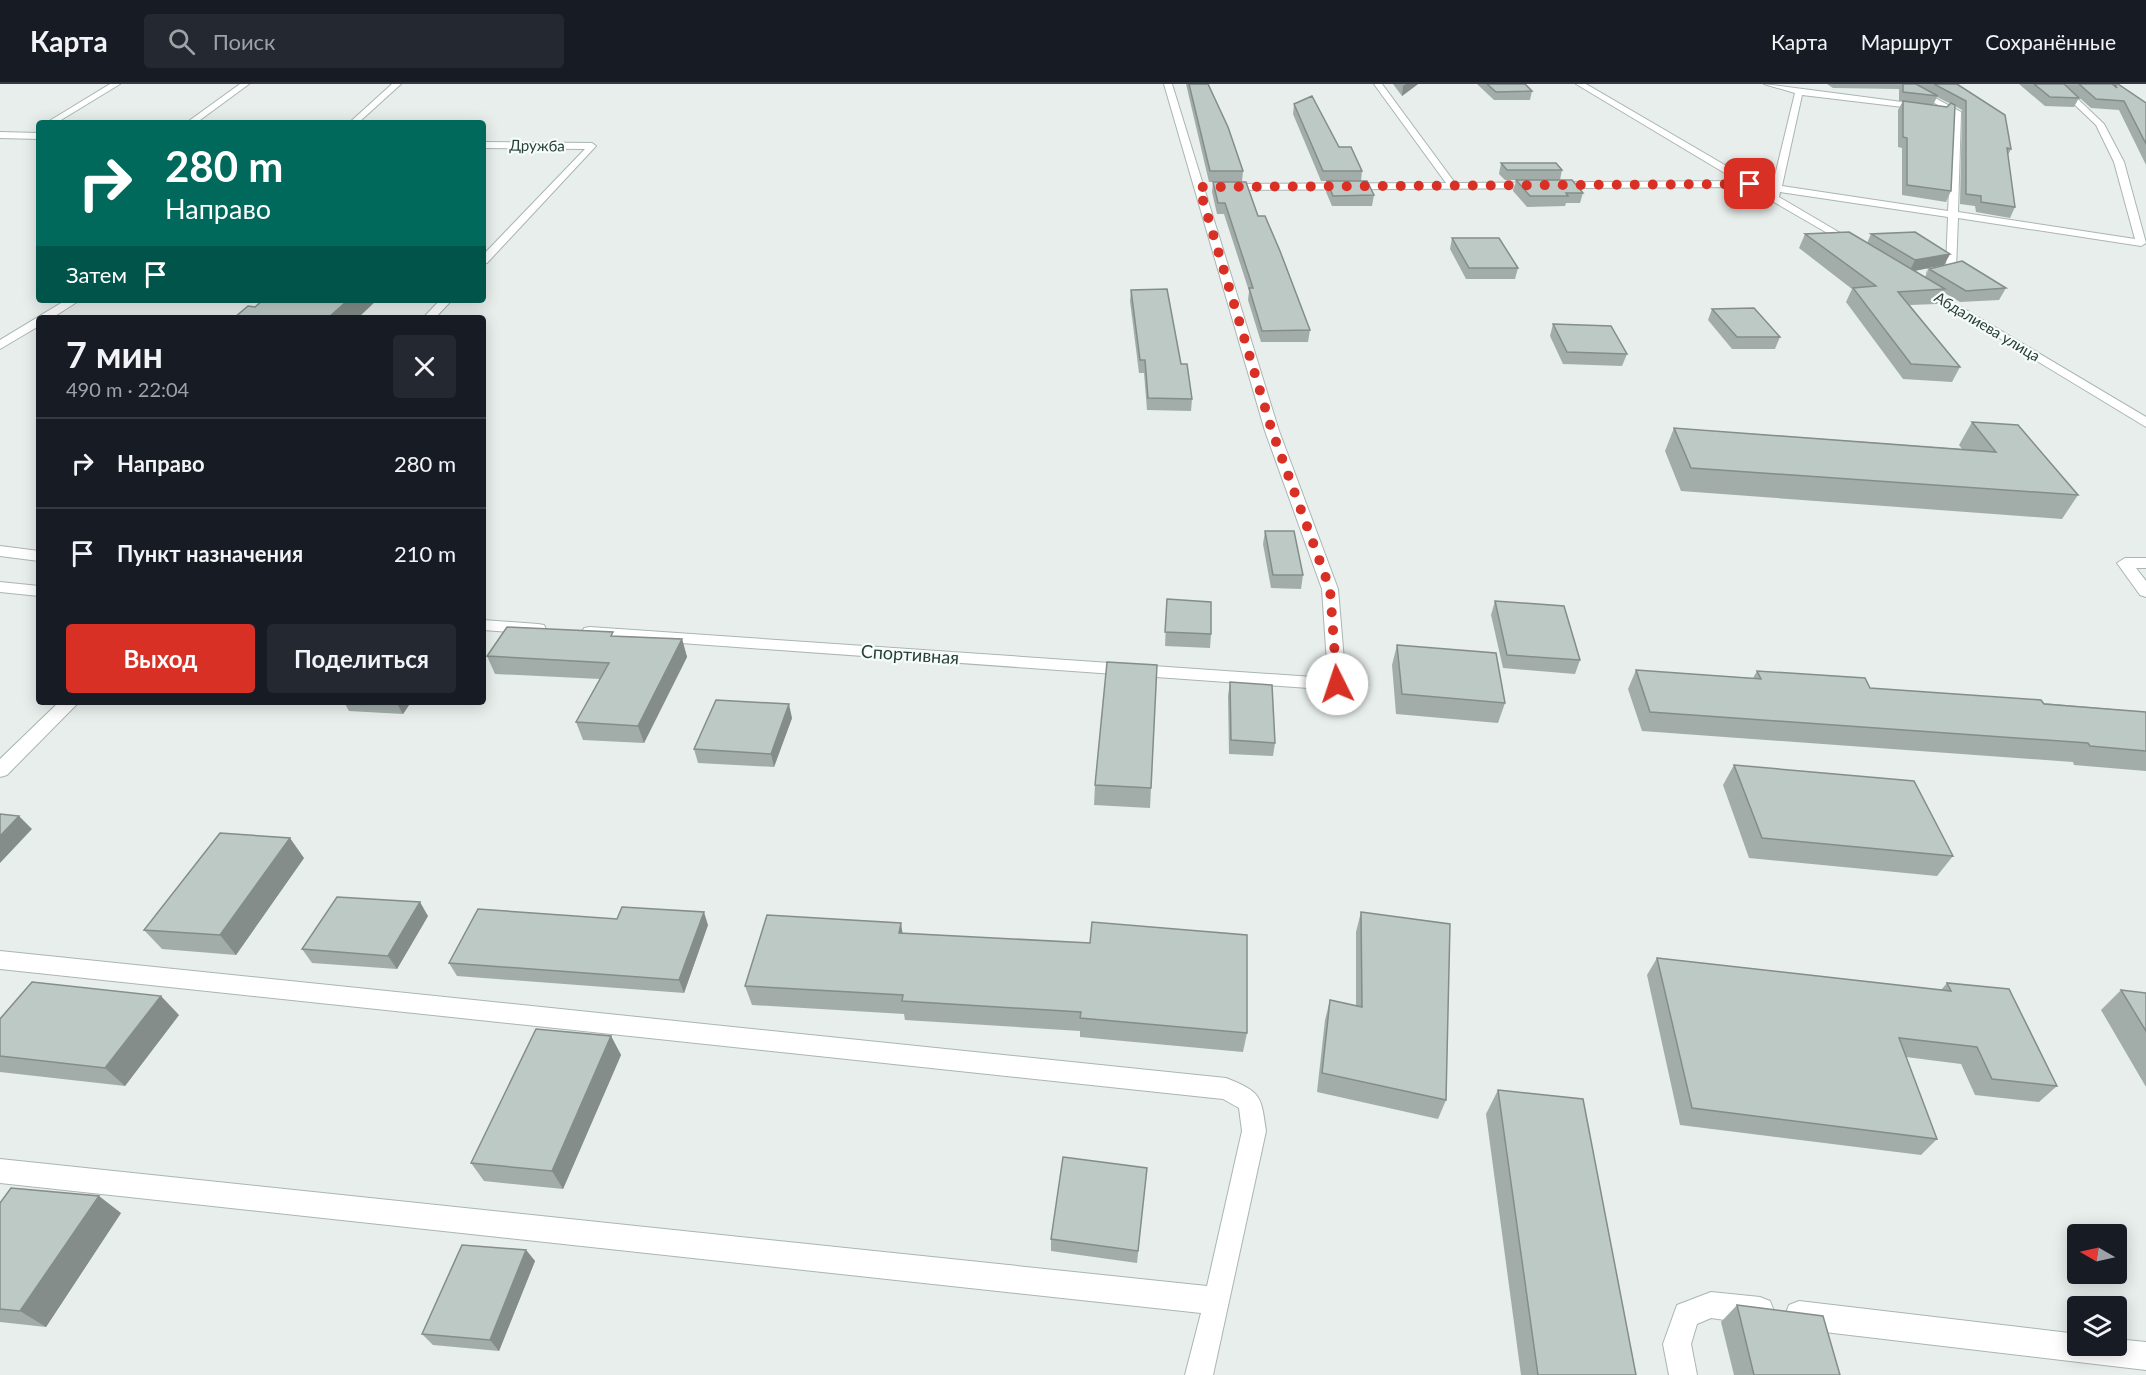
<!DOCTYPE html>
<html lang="ru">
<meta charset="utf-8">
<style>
body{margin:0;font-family:Lato,sans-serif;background:#242831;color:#f1f3f6;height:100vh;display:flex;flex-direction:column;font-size:22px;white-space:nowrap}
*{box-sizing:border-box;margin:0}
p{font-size:20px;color:#9ea1a6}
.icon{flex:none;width:33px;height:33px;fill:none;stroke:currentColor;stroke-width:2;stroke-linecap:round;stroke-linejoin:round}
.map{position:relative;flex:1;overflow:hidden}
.drawer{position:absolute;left:36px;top:231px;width:450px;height:390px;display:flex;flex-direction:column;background:#171b24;border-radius:6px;box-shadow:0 3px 15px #0003}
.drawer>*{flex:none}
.banner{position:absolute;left:36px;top:36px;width:450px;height:183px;border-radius:6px;box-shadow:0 3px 15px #0003;background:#00695c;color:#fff;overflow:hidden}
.needle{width:39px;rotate:279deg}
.fabs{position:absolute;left:2067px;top:1140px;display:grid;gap:12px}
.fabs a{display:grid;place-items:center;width:60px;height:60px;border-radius:6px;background:#171b24;box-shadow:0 3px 15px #0003;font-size:30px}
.pin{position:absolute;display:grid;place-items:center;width:51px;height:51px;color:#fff;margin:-26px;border-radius:12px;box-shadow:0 3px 9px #0006}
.me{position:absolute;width:66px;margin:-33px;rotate:356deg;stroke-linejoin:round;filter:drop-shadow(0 0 4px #0008)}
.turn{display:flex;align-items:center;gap:21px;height:126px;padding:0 30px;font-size:27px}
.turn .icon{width:78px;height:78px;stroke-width:2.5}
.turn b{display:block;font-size:42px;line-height:51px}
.then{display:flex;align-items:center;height:57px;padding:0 30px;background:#0003;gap:12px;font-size:22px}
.round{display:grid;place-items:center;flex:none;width:63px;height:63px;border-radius:6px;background:#242831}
.headline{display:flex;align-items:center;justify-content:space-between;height:102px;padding:0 30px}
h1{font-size:36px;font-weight:700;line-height:45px}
.cta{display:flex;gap:12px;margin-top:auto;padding:12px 30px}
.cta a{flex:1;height:69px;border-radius:6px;background:#d93025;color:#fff;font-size:24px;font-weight:700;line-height:69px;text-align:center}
.cta a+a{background:#242831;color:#f1f3f6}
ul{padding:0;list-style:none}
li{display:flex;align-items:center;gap:18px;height:90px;padding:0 30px;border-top:2px solid #363941}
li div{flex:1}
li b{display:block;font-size:22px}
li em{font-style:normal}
header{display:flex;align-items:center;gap:36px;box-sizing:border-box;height:84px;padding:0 30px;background:#171b24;border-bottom:2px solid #363941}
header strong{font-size:28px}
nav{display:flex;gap:33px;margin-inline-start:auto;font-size:21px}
.search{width:420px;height:54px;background:#242831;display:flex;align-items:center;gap:15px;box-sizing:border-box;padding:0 21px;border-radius:6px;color:#9ea1a6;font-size:22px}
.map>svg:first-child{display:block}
</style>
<header>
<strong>Карта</strong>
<div class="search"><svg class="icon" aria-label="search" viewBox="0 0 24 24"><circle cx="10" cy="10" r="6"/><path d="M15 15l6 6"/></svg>Поиск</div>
<nav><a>Карта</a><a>Маршрут</a><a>Сохранённые</a></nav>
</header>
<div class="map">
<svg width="2146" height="1291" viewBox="0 0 2146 1291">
<rect width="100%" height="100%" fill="#e7eeeb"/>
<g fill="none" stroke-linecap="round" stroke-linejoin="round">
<defs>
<path id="street" d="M110 0H120L56 39H46Z
M240 0H249L196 39H186Z
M392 0H401L358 39H349Z
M1164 0H1172L1279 347 1338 505 1346 600 1343 604 1337 606 584 552 582 548 584 544 590 543 1328 594 1322 505 1265 347Z
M1374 0H1382L1455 99 1738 97 1576 0H1586L1771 108 1795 9 1764 0 1925 21 1929 24 1928 26 1802 11 1782 102 1948 127 1953 29 1899 0H1909L1961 28 1958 128 2135 155 2114 78 2096 41 2053 0H2062L2104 40 2124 78 2146 159 2141 162 1958 134 1956 185 1932 192 1927 189 1928 187 1946 183 1948 133 1780 108 1779 113 1859 160V164L1855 165 1748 103 1225 106 1220 103 1225 100 1446 99Z
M0 48 39 49V55L0 54Z
M483 58 592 59 596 62 487 179 483 180V171L585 65 483 64Z
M1919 198 2146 333V343L1915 203 1913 201Z
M66 216H80L52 234H39V242L0 265V256Z
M440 216H452L435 234H423Z
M0 462 39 467V477L0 472Z
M2125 474H2146V484H2136L2146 497V513L2140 511 2117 479Z
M0 498 39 502V512L0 508Z
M483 536 538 540 544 541 546 545 544 549 538 550 483 546Z
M59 618H79L7 691 0 693V675Z
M0 867 1226 994C1261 1008 1261 1011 1266 1047L1213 1291H1185L1201 1229 0 1099V1075L1207 1202 1242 1047 1239 1024 1223 1015 0 885Z
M1711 1208 1760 1213 1770 1217 1774 1227 1770 1237 1760 1241 1711 1234 1697 1240 1691 1260 1697 1291H1669L1663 1260 1677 1221Z
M1799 1217 2078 1250V1262H2116V1255L2146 1258V1286L1799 1245 1789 1241 1785 1231 1789 1221Z"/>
</defs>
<!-- street casing -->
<use href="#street" stroke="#a9b6b2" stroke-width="2"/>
<!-- street -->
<use href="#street" fill="#fff" fill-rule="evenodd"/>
</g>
<!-- wall -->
<path fill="#a2ada9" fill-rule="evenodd" d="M1186 0H1208L1243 87 1242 98H1209Z
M1393 0H1418L1402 12Z
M1477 0H1525L1532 7 1530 16H1494Z
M1827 0H1957L2011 65 2008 71 2015 123 2010 134 1976 128 1975 122 1960 120 1962 26 1955 22 1951 107 1946 118 1902 111V64L1898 63V26L1903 17H1899V5L1833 4ZM1937 13 1951 20 1947 23 1933 21Z
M2019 0H2064L2079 14 2074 23 2045 22Z
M2064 0H2118L2146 19V81L2119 26 2091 24Z
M1294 20 1339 63 1362 87 1361 97 1374 111 1372 122H1332L1326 108 1327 97H1321L1293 30Z
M1501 79 1562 86 1560 96 1583 109 1580 119H1566L1565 122 1527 123 1513 107 1516 96H1505L1499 90Z
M1213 98 1258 132 1310 246 1308 258H1261L1248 216 1249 207 1224 130H1217L1212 108Z
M1805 150 1867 159 1871 150 1950 170 1944 181 1914 187 1925 193 1929 185 2006 204 1999 216 1960 218 1943 208 1937 220 1910 221 1960 283 1952 298 1903 295 1846 218 1852 205 1799 164Z
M1452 154 1518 184 1515 195H1466L1450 165Z
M1131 206 1181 280 1192 315 1191 327 1147 326 1144 289H1139L1130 217Z
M1712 225 1780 253 1775 265H1732L1708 236Z
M1553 240 1627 270 1622 282 1563 280 1550 252Z
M1972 338 2078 411 2062 435 1681 407 1665 367 1674 344 1962 365 1959 361Z
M1265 447 1303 491 1301 505 1271 504 1263 460Z
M1167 515 1211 550 1210 564 1165 562Z
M1495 517 1580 576 1575 590 1503 584 1491 531Z
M614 552 682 555 687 573 644 659 583 656 576 638 600 595 495 590 487 572Z
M1397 561 1505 619 1498 639 1396 630 1392 581Z
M1157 581 1150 724 1094 721 1095 701Z
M1636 586 1753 594 1757 587 1870 604 2146 628V687L2074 681 2073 678 1642 647 1628 605Z
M1230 598 1275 659 1273 672 1229 670 1228 612Z
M344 618H411L403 630 349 627Z
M792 634 774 683 698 679 694 665Z
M1734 681 1953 772 1937 792 1749 774 1723 701Z
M304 774 236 871 162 865 144 846Z
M1361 828 1446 1016 1438 1035 1317 1008 1325 936 1330 916 1356 922V848Z
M428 832 397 885 312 879 302 865Z
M708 841 684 909 457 892 449 879Z
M903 849 1247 949 1243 968 1080 953V947L905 936 904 930 752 921 745 902Z
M1657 874 1941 906 1947 899 2057 1002 2039 1018 1975 1011 1961 980 1906 973 1937 1055 1921 1071 1680 1041 1647 891Z
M2121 906 2146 909V1003L2101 926Z
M179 931 125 1002 0 988V935Z
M611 952 621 971 563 1105 484 1097 471 1079Z
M1498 1006 1636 1291H1521L1486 1030Z
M1147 1084 1137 1179 1051 1167V1155Z
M0 1119 121 1129 46 1243 0 1238Z
M526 1166 535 1177 499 1267 433 1261 422 1250Z
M1737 1221 1840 1291H1734L1721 1238Z"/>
<!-- shaded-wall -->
<path fill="#848d89" d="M1406 0H1418L1402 12 1403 2Z
M483 106 486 114 483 116Z
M1950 170 1944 181 1909 188 1915 176Z
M348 216H377L358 234H328Z
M682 555 687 573 644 659 638 642Z
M396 618H411L403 630Z
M789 620 792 634 774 683 771 670Z
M19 732 32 745 0 779V752Z
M290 754 304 774 236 871 220 851Z
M420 818 428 832 397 885 388 872Z
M704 828 708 841 684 909 679 896Z
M901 839 904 859 899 849Z
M161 912 179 931 125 1002 105 984Z
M611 952 621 971 563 1105 552 1087Z
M99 1112 121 1129 46 1243 20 1227Z
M526 1166 535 1177 499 1267 490 1256Z"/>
<!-- building -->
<path fill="#bcc9c4" stroke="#848d89" stroke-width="1.5" d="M1189 0H1208L1228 43 1243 87H1210Z
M1487 0H1525L1532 7 1496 8Z
M1903 0H1916L1938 12 1903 8Z
M1934 0H1957L2005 31 2011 65 2007 64 2015 123 1981 118V112L1966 110V17Z
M2034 0H2064L2079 14 2050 13Z
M2079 0H2112L2117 4 2115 0H2118L2146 19V60L2124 17 2096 15Z
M1312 12 1339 63H1351L1362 87H1323L1294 20Z
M1903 17 1947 23 1951 19 1955 21 1951 107 1907 101V54L1903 53Z
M1501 79H1556L1562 86H1507Z
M1516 96H1572L1583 109H1566L1568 112H1530Z
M1327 97H1367L1374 111 1333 112Z
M1213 98H1246L1258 132H1265L1280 167 1310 246 1262 247 1249 204H1253L1225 119H1218Z
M1849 148 1945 205 1898 208 1960 283 1911 280 1853 204 1876 202 1805 150Z
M1915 148 1950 170 1915 176 1871 150Z
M1452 154H1499L1518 184H1469Z
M1962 177 2006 204 1966 207 1929 185Z
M1167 205 1181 280H1187L1192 315 1148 314 1145 276H1140L1131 206Z
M263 216H348L328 234H234L248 222 255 223Z
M1754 224 1780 253H1737L1712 225Z
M1553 240 1611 242 1627 270 1567 268Z
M1972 338 2018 341 2078 411 1691 384 1674 344 1996 368Z
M1265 447H1294L1303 491H1273Z
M1167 515 1211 518V550L1165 548Z
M1495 517 1564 522 1580 576 1507 571Z
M507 543 613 548 611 552 682 555 638 642 576 638 609 579 487 572Z
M1397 561 1496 569 1505 619 1402 610Z
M1107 578 1157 581 1151 704 1095 701Z
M1636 586 1761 595 1757 587 1865 594 1870 604 2041 616 2044 620 2146 628V667L2090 662 2088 659 1650 628Z
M1230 598 1272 601 1275 659 1231 656Z
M716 616 789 620 771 670 694 665Z
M1734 681 1914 697 1953 772 1762 754Z
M0 730 19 732 0 752Z
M220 749 290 754 220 851 144 846Z
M337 813 420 818 388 872 302 865Z
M622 823 704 828 679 896 449 879 478 825 617 835Z
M1361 828 1450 840 1446 1016 1322 989 1330 916 1362 923Z
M767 831 901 839 899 849 1090 859 1092 838 1247 851V949L1080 934 1081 928 902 917 903 911 745 902Z
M1657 874 1951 907 1947 899 2009 905 2057 1002 1992 995 1977 963 1899 954 1937 1055 1692 1024Z
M32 898 161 912 105 984 0 972V935Z
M2121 906 2146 909V947Z
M536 945 611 952 552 1087 471 1079Z
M1498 1006 1583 1015 1636 1291H1538Z
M1063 1073 1147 1084 1138 1167 1051 1155Z
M11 1104 99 1112 20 1227 0 1225V1119Z
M462 1161 526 1166 490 1256 422 1250Z
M1737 1221 1823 1232 1840 1291H1754Z"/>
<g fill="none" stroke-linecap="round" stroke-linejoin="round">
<!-- route -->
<path stroke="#d93025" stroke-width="10" stroke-dasharray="0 18" d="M1337 600 1330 505 1272 347 1199 103 1750 100"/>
</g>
<g text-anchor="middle" stroke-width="4.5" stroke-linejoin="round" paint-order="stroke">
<!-- far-street labels -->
<g font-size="15" fill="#264039" stroke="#f7fbf9">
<text transform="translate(537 62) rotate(1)" y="5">Дружба</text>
<text transform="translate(1987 243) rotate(31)" y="5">Абдалиева улица</text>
</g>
<!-- street labels -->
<g font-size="18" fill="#264039" stroke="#f7fbf9">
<text transform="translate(910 571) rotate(4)" y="6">Спортивная</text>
</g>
</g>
</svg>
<div class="fabs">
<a><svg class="needle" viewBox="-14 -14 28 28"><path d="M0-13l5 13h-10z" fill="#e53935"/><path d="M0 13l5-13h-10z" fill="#9ea1a6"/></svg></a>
<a><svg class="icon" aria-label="layers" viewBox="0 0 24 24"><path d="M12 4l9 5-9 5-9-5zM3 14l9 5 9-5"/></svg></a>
</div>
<div class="pin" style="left:1750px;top:100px;background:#d93025"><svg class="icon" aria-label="arrive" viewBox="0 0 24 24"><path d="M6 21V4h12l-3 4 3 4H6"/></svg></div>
<svg class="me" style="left:1337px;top:600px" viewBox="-20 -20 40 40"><circle r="19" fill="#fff"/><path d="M0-13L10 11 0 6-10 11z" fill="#d93025"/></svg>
<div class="banner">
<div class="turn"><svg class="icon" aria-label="right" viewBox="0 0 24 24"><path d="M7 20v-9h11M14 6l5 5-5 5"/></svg><div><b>280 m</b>Направо</div></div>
<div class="then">Затем<svg class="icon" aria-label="arrive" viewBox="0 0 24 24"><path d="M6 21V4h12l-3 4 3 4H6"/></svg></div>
</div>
<section class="drawer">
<div class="headline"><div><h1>7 мин</h1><p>490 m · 22:04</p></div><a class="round"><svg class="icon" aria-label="close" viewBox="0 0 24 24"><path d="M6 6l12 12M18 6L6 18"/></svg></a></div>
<ul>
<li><svg class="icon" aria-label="right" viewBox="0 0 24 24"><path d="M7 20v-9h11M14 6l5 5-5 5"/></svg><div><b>Направо</b></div><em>280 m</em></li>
<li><svg class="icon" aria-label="arrive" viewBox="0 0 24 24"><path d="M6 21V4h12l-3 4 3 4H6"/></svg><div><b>Пункт назначения</b></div><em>210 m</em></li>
</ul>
<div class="cta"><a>Выход</a><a>Поделиться</a></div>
</section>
</div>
